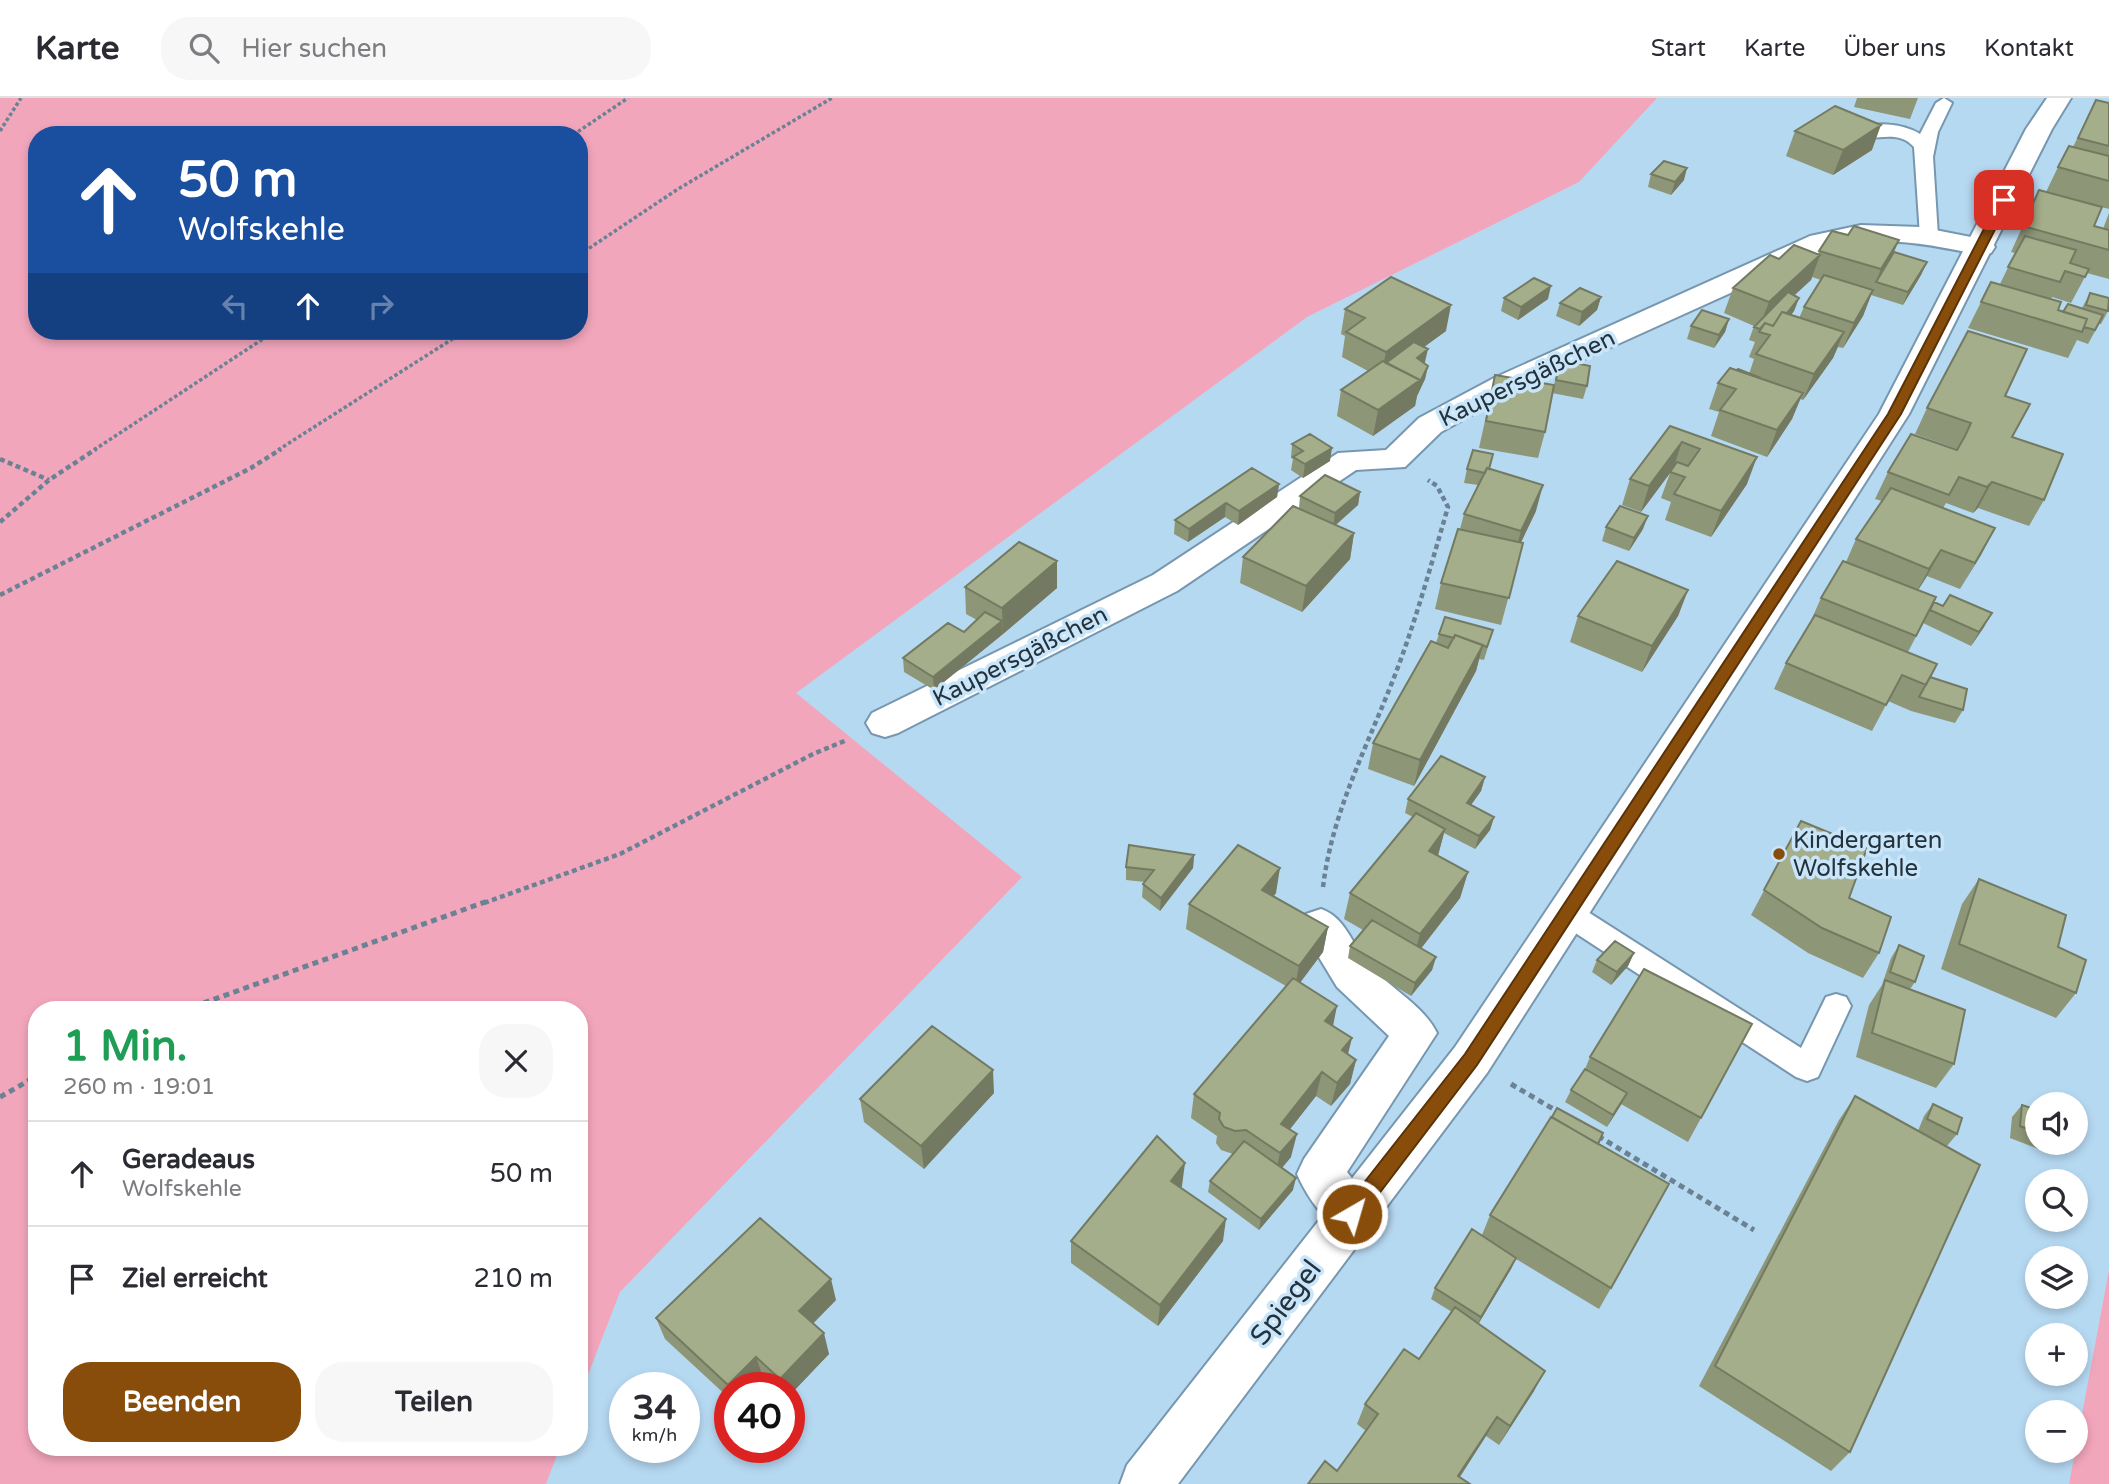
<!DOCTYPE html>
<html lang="de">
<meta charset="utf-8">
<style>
body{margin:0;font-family:"Varela Round",sans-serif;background:#f7f7f7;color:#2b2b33;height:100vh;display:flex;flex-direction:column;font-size:26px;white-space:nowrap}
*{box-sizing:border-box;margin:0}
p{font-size:23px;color:#7c7c81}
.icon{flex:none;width:38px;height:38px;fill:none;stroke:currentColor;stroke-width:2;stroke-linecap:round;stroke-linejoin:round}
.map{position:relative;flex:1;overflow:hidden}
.side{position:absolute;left:28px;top:903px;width:560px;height:455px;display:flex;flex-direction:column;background:#fff;border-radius:28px;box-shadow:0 4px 10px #0003}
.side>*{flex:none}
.guide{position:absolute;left:28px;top:28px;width:560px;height:214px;border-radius:28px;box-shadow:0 4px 10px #0003;background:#1a4fa0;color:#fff;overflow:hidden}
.fabs{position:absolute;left:2025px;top:994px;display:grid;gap:14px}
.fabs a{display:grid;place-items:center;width:63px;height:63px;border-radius:50%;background:#fff;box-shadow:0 4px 10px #0003;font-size:35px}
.speed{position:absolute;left:609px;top:1274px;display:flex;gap:14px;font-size:35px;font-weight:700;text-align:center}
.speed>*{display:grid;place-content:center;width:91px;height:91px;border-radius:50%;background:#fff;box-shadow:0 4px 10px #0003;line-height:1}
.speed small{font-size:18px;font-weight:400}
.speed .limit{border:10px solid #d22;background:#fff;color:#111}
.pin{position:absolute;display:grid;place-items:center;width:60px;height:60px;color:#fff;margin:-30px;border-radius:14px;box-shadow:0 4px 10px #0006}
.me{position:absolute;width:77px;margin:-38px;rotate:38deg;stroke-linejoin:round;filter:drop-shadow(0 0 5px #0008)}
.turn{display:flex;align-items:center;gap:24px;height:147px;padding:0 35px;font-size:32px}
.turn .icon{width:91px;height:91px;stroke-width:2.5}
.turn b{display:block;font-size:49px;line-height:60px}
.lanes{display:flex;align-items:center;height:66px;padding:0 35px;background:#0003;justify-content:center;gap:35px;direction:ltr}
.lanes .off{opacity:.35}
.round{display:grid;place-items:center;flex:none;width:74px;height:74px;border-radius:28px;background:#f7f7f7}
.summary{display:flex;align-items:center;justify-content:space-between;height:119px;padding:0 35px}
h1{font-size:42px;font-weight:800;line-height:52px;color:#1e9e55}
.button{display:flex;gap:14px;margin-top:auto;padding:14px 35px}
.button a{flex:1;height:80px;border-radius:28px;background:#894d0b;color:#fff;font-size:28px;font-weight:800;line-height:80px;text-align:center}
.button a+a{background:#f7f7f7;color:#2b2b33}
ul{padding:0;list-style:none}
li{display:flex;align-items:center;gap:21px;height:105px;padding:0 35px;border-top:2px solid #e1e1e2}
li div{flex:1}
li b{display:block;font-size:26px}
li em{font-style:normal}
header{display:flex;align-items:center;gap:42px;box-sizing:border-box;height:98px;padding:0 35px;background:#fff;border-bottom:2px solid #e1e1e2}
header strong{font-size:33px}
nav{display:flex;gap:38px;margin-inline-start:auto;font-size:24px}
.search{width:490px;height:63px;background:#f7f7f7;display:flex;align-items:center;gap:18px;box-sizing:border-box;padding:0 24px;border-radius:28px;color:#7c7c81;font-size:26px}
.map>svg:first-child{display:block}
</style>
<header>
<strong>Karte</strong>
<div class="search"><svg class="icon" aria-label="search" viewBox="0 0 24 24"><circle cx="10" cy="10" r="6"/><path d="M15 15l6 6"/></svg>Hier suchen</div>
<nav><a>Start</a><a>Karte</a><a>Über uns</a><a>Kontakt</a></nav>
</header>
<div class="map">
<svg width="2109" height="1386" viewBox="0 0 2109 1386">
<rect width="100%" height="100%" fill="#b6d9f2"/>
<!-- green -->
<path fill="#f2a6bc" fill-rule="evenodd" d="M0 0H1657L1579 84 1307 219 796 595 1022 779 620 1194 579 1300V912H37V1349H560L546 1386H0ZM37 37H579V233H37Z
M2109 1172V1386H2069Z"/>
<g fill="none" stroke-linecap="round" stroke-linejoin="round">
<defs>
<path id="service" d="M1944 0 1952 5 1938 34 1933 59 1938 138 1929 144 1920 138 1914 49C1895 28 1869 48 1856 35 1870 21 1904 26 1920 36L1936 5Z
M1567 804 1577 807 1801 950 1826 899 1836 896 1846 899 1851 908 1818 979 1807 983 1796 979 1557 823 1553 815 1557 807Z"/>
<path id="minor" d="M1861 127 1920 129 1991 143 1995 149 1991 155 1981 157C1931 147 1881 136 1830 150L1516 292 1441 334 1405 369 1356 372 1177 493 898 635 885 639 872 635 866 625 872 615 1153 477 1338 355 1386 352 1419 320 1494 280 1810 138Z
M1321 811C1346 820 1351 845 1367 864 1388 890 1422 905 1437 935L1347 1074 1369 1101 1375 1116 1369 1131 1352 1138C1327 1128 1308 1101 1297 1076L1304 1061 1389 938 1337 889 1300 828 1306 816Z"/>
<path id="tertiary" d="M2047 0H2071L2052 31 1909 316 1487 975 1178 1386H1120L1127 1367 1455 949 1879 316 2026 31Z"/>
</defs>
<!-- service casing -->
<use href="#service" stroke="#7697af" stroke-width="4"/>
<!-- minor casing -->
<use href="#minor" stroke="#7697af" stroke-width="4"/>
<!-- tertiary casing -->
<use href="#tertiary" stroke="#7697af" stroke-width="4"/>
<!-- path-far2 -->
<path stroke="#6a8293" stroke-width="3.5" stroke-dasharray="3.5 2.5" stroke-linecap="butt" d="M0 33 21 0
M573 37 628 0
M579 157 678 91 832 0
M94 352 275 233
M278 352 465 233"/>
<!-- path-far1 -->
<path stroke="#6a8293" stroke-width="4.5" stroke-dasharray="5 3.5" stroke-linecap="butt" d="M0 361 49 382
M0 424 49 382 96 351
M0 497 251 370 281 351
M1323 789C1332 715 1366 651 1393 582 1415 526 1431 467 1448 409L1437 388 1428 382
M484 805 620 756 813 656 847 642"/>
<!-- path -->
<path stroke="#6a8293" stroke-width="5" stroke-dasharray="6 4.5" stroke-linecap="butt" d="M184 912 488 803
M1511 986 1560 1015
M0 999 37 978
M1598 1038 1754 1132"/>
<!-- service -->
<use href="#service" fill="#fff" fill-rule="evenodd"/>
<!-- minor -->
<use href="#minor" fill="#fff" fill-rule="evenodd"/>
<!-- tertiary -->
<use href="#tertiary" fill="#fff" fill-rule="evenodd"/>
</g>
<!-- wall -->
<path fill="#8d9677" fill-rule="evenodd" d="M1857 0H1918L1910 21 1854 9Z
M2096 2 2109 5V111L2101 109 2094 128 2103 131 2109 115V181L2087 175 2071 205 2052 199 2051 201 2058 212 2063 214 2082 210 2090 195 2108 213 2101 226H2099L2088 246 2077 242 2068 260 1968 230 1981 204 2000 186 2015 155 2011 154 2039 92 2046 94 2058 69 2073 49Z
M1795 33 1872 52 1833 77 1786 58Z
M1651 76 1684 82 1671 97 1648 89Z
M1848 137 1899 142 1894 154 1927 164 1921 177 1903 207 1871 197 1863 218 1843 250 1838 249 1833 260 1803 302 1800 301 1792 321 1767 359 1711 338 1719 314 1709 311 1718 285 1749 276 1754 261 1749 259 1755 244 1749 242 1754 228 1724 215 1733 190 1818 156 1819 153ZM1812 179 1821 182 1804 209 1799 220 1791 217 1794 213 1799 200 1794 197 1811 182Z
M1601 199 1597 212 1579 228 1556 218 1560 205Z
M1504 200 1548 201 1518 222 1501 213Z
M1345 211 1446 233 1424 249 1425 264 1424 265 1428 268 1425 281 1417 298 1415 308 1373 338 1337 318 1341 292 1368 273 1342 259 1345 238 1341 236Z
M1729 221 1725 234 1714 250 1687 241 1691 228Z
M1560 262 1587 288 1583 301 1552 295Z
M1495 277 1545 334 1538 360 1479 350Z
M2005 298 2012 339 2044 402 2029 428 1978 410 1973 415 1946 405 1943 410 1995 430 1960 491 1927 478 1918 492 1934 504 1984 529 1971 548 1923 525 1908 554 1930 579 1963 612 1955 625 1911 613 1888 603 1872 633 1774 591 1786 565 1809 527 1821 500 1846 464 1856 441 1882 403 1875 401 1888 374 1957 351 1915 336 1927 310Z
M1670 328 1747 386 1711 439 1665 422 1671 404 1661 400 1670 375 1641 414 1622 407 1630 381Z
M1292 346 1330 363 1303 380 1291 372 1293 361 1291 360Z
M1467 371H1489L1536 413 1521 444 1523 445 1501 527 1435 511 1441 485 1460 431 1464 416 1478 387 1464 385Z
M1279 386 1277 399 1238 427 1225 419 1188 444 1174 436 1175 422Z
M1360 394 1358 407 1336 427 1354 435 1350 461 1302 514 1240 485 1243 459 1299 410 1300 398Z
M1606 429 1643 431 1629 453 1602 443Z
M1057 463V490L1003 536 934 592 904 574 903 560 964 534 977 522 966 516 965 489Z
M1688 492 1678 518 1642 574 1570 544 1578 518Z
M1493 532 1484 562 1479 561 1476 573 1414 688 1368 671 1373 645 1436 545 1439 536Z
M1485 679 1481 693 1471 707 1494 719 1490 732 1475 751 1444 735 1438 758 1468 774 1460 800 1421 850 1436 859 1432 872 1411 898 1348 860 1350 848 1363 832 1344 821 1350 795 1413 719 1405 715 1408 701Z
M1801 723 1879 855 1863 880 1808 855 1751 817Z
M1194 757 1193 770 1160 813 1142 799 1143 786 1145 784 1126 782V769Z
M1979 781 2058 849 2076 895 2056 920 1941 871 1962 806Z
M1276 795 1273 799 1328 829 1323 854 1300 884 1333 928 1348 956 1356 962 1350 986 1331 1008 1316 998 1290 1031 1291 1059 1282 1070 1293 1092 1259 1132 1208 1094 1210 1083 1233 1056 1221 1052 1216 1045 1217 1038 1191 1020 1194 996 1286 888 1186 831 1189 806Z
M1899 847 1915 884 1910 891 1954 966 1936 990 1856 959 1869 907 1882 887 1891 860Z
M1634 855 1628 868 1611 887 1592 874 1597 862Z
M1590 959 1701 1020 1688 1044 1621 1006 1607 1029 1565 1004 1571 992 1585 971Z
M994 995 924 1071 864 1024 860 1001Z
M1855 998 1918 1033 1924 1018 1933 1006 1957 1036 1947 1048 1919 1034 1850 1354 1831 1373 1699 1288 1839 1022Z
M2022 1007 2037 1012V1045H2059L2049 1055 2010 1040 2012 1019Z
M1598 1046 1611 1190 1599 1211 1516 1161 1511 1171 1478 1226 1534 1293 1499 1347 1486 1338 1460 1379 1337 1373 1366 1333 1357 1326 1365 1306 1419 1261 1452 1214 1431 1201 1435 1190 1482 1137 1490 1117Z
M1182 1088 1181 1090 1223 1143 1158 1228 1071 1165V1143Z
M836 1202 813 1226 829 1256 789 1298V1290H774L763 1279 752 1290H730V1301L665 1241 656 1220Z"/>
<!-- shaded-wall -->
<path fill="#737a61" d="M1881 27 1872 52 1833 77 1843 52Z
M1687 70 1684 82 1671 97 1675 84Z
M1899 142 1888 167 1876 184 1881 171Z
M1820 157 1811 182 1759 230 1769 204Z
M1927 164 1921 177 1903 207 1908 194Z
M1551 188 1548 201 1518 222 1521 209Z
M1873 192 1863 218 1843 250 1854 225Z
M1601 199 1597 212 1579 228 1582 214Z
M1799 200 1794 213 1773 240 1778 227Z
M1451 207 1446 233 1388 275 1382 273 1386 254Z
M1729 221 1725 234 1714 250 1719 237Z
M1844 234 1833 260 1803 302 1814 276Z
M1428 251 1425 264 1414 274 1417 260Z
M1428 268 1425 281 1417 298 1415 308 1373 338 1378 312Z
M1803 295 1792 321 1767 359 1777 332Z
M1682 344 1673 371 1641 414 1649 388Z
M1332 350 1330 363 1303 380 1305 366Z
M1757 359 1747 386 1711 439 1721 413Z
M1992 384 1978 410 1973 415 1987 389Z
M1279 386 1277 399 1238 427 1239 413Z
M1543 387 1536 413 1514 459 1521 433Z
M1360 394 1358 407 1333 429 1335 415Z
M1226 405 1225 419 1188 444 1189 431Z
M1648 418 1643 431 1629 453 1634 440Z
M1995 430 1981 457 1960 491 1975 465Z
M1354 435 1350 461 1302 514 1306 488Z
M1941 452 1927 478 1915 497 1929 471Z
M1057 463V490L1003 536 1002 510Z
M1688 492 1678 518 1642 574 1652 548Z
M1992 515 1984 529 1971 548 1979 534Z
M1002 523 1003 536 934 592 933 579Z
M1483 547 1476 573 1414 688 1420 662Z
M1485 679 1481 693 1463 718 1467 705Z
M1494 719 1490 732 1475 751 1479 738Z
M1445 731 1438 757 1422 778 1429 753Z
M1194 757 1193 770 1160 813 1161 800Z
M1280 770 1276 795 1258 818 1262 792Z
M1468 774 1460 800 1413 861 1420 836Z
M1328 829 1323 854 1294 893 1299 868Z
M1634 855 1628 868 1611 887 1617 874Z
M1436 859 1432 872 1411 898 1415 885Z
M1337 908 1332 933 1325 923Z
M1352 940 1346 964 1342 952Z
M1356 962 1350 986 1331 1008 1337 985Z
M993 972 994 995 924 1071 921 1048Z
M1322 974 1316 998 1276 1049 1281 1026Z
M1627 995 1621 1007 1607 1029 1613 1017Z
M1297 1036 1291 1059 1275 1078 1280 1055Z
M1185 1065 1182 1088 1168 1106 1171 1083Z
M1296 1080 1293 1092 1259 1132 1261 1121Z
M1226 1121 1223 1143 1158 1228 1160 1207Z
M1516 1160 1511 1171 1476 1230 1481 1219Z
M831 1181 836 1202 804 1234 799 1213Z
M824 1235 829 1256 789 1298V1290H783L780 1281Z
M756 1259 763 1279 752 1290H730V1291L728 1287Z
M1545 1273 1534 1293 1499 1347 1510 1328Z
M1497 1319 1486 1338 1455 1386 1458 1378Z"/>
<!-- building -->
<path fill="#a4ae8a" stroke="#737a61" stroke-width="2" d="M2096 2 2109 5V48L2078 40Z
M1835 8 1881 27 1843 52 1795 33Z
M2069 48 2109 58V83L2058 69Z
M1664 63 1687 70 1675 84 1651 76Z
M2039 92 2102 109 2094 128 2109 132V152L2023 128Z
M1854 128 1899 142 1881 171 1819 153 1832 133 1848 137Z
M2025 138 2076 152 2070 165 2089 171 2085 179 2065 173 2060 184 2008 169Z
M1794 147 1820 157 1769 204 1733 190 1770 157 1779 161Z
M1894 154 1927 164 1908 194 1876 184Z
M1824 177 1873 192 1854 225 1804 209Z
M1391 179 1451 207 1386 254 1346 234 1365 220 1345 211Z
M1534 180 1551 188 1521 209 1504 200Z
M1991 184 2061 204 2058 212 2087 221 2082 234 1981 204Z
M1580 190 1601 199 1582 214 1560 205Z
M1788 194 1799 200 1787 215 1782 214 1773 228 1765 225 1760 231 1754 229Z
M2090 195 2109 200 2108 213 2086 207Z
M2068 206 2103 217 2095 232 2084 229 2087 221 2063 214Z
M1702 212 1729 221 1719 237 1691 228Z
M1782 214 1844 234 1814 276 1756 256 1770 237 1759 234 1765 225 1773 228Z
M1968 233 2027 251 2005 298 2030 306 2012 339 2063 356 2044 402 1992 384 1987 389 1959 379 1949 397 1888 374 1911 336 1957 352 1965 338 1971 325 1927 310Z
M1414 244 1428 251 1417 260 1428 268 1420 284V282L1386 265Z
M1560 262 1590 268 1587 288 1556 282Z
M1383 263 1420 282 1378 312 1341 292Z
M1730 270 1803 295 1777 332 1720 312 1736 291 1718 285Z
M1738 271 1761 280 1737 272Z
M1495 277 1554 287 1545 334 1486 323Z
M1670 328 1757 359 1721 413 1674 396 1685 379 1670 374 1677 364 1688 368 1700 351 1682 344 1649 388 1630 381Z
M1310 336 1332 350 1305 366 1293 359 1303 353 1292 346Z
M1473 352 1493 356 1489 371 1487 370 1485 375 1467 371Z
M1252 370 1279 386 1239 413 1226 405 1189 431 1175 422Z
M1487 370 1543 387 1521 433 1464 416Z
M1325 377 1360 394 1335 415 1300 398Z
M1891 390 1995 430 1975 465 1941 452 1929 471 1856 441Z
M1293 408 1354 435 1306 488 1243 459Z
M1620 408 1648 418 1634 440 1606 429Z
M1458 431 1523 445 1509 500 1441 485Z
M1019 444 1057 463 1002 510 965 489Z
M1617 463 1688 492 1652 548 1578 518Z
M1843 463 1936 499 1916 538 1821 500Z
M1950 497 1992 515 1979 534 1930 512 1934 504 1943 508Z
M985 514 1002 523 933 579 903 560 948 525 964 534Z
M1815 517 1937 566 1926 587 1902 577 1886 607 1786 565Z
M1445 519 1493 532 1487 549 1455 537 1454 540 1439 536Z
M1455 537 1483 547 1420 662 1373 645 1431 543 1448 550Z
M1930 579 1967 591 1963 612 1919 599Z
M1441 658 1485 679 1467 705 1494 719 1479 738 1408 701Z
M1416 715 1445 731 1429 753 1468 774 1420 836 1350 795Z
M1801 723 1867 750 1849 800 1891 819 1879 855 1822 830 1764 792Z
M1129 747 1194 757 1161 800 1143 786 1154 772 1126 769Z
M1238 747 1280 770 1262 792 1328 829 1299 868 1189 806Z
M1979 781 2066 817 2058 849 2086 862 2076 895 1959 846Z
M1372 822 1436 859 1415 885 1350 848Z
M1615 843 1634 855 1617 874 1597 862Z
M1899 847 1924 858 1915 884 1890 874Z
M1644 871 1752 926 1701 1020 1590 959Z
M1293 880 1337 908 1325 923 1352 940 1342 952 1356 962 1337 985 1322 974 1281 1026 1297 1036 1280 1055 1246 1032 1235 1033 1224 1029 1219 1021 1220 1015 1194 996Z
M1885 882 1965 912 1954 966 1872 935Z
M932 928 993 972 921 1048 860 1001Z
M1585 971 1627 995 1613 1017 1571 992Z
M1855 998 1980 1067 1850 1354 1715 1268Z
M1933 1006 1962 1020 1957 1036 1927 1021Z
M2022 1007 2037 1012V1035L2020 1028Z
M1557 1010 1603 1035 1598 1046 1552 1019Z
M1551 1019 1669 1086 1611 1190 1490 1117Z
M1157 1038 1185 1065 1171 1083 1226 1121 1160 1207 1071 1143Z
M1244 1043 1296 1080 1261 1121 1210 1083Z
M760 1120 831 1181 799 1213 824 1235 780 1281 756 1259 728 1287 656 1220Z
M1472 1131 1516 1160 1481 1219 1435 1190Z
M1455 1209 1545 1273 1510 1328 1497 1319 1458 1378 1470 1386H1308L1325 1363 1337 1373 1378 1316 1365 1306 1404 1251 1419 1261Z"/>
<!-- route -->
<path fill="#894d0b" stroke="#593207" stroke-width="2" d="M2004 99 2010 102 1901 316 1477 967 1359 1122 1352 1125 1345 1122 1343 1116 1345 1109 1465 956 1888 316 1999 102Z"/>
<!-- markers -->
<circle fill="#894d0b" stroke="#c9e5fa" stroke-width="2.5" cx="1779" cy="756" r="7"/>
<g text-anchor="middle" stroke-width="7" stroke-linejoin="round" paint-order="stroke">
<!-- street labels -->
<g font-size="24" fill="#24323c" stroke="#c9e5fa">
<text transform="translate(1527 280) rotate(-26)" y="8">Kaupersgäßchen</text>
<text transform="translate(1020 558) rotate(-27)" y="8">Kaupersgäßchen</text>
</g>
<!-- poi labels -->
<g font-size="24" fill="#24323c" stroke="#c9e5fa" text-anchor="start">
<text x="1793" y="750">Kindergarten<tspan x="1793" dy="28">Wolfskehle</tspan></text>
</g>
<!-- near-street labels -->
<g font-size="28" fill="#24323c" stroke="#c9e5fa">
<text transform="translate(1285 1204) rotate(-53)" y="10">Spiegel</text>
</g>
</g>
</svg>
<div class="fabs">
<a><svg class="icon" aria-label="sound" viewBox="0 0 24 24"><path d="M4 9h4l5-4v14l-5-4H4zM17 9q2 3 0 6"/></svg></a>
<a><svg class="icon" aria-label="search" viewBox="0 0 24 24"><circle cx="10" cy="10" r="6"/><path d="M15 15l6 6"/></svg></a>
<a><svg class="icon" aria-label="layers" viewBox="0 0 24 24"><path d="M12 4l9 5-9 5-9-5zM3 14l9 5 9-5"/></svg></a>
<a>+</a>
<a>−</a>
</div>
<div class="speed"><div>34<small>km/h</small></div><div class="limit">40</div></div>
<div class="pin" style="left:2004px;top:102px;background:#d93025"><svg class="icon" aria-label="arrive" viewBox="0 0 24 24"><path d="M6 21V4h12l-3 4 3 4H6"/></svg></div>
<svg class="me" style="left:1352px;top:1116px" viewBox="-20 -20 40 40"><circle r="17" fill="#894d0b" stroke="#fff" stroke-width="3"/><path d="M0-11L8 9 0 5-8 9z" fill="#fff"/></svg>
<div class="guide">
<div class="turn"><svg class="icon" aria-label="ahead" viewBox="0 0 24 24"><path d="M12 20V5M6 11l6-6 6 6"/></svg><div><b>50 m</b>Wolfskehle</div></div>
<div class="lanes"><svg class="icon off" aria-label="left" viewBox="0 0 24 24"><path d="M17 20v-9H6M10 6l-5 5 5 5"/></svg><svg class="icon" aria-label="ahead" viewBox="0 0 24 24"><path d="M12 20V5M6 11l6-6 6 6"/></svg><svg class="icon off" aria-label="right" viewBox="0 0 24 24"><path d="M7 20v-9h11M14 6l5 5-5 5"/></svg></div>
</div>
<section class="side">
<div class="summary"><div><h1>1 Min.</h1><p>260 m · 19:01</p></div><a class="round"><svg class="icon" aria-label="close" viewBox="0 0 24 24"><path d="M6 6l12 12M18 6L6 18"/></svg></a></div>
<ul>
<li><svg class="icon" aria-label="ahead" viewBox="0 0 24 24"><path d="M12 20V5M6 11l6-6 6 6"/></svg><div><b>Geradeaus</b><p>Wolfskehle</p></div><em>50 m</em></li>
<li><svg class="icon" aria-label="arrive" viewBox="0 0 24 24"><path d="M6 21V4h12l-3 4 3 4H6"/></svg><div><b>Ziel erreicht</b></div><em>210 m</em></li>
</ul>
<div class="button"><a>Beenden</a><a>Teilen</a></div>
</section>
</div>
